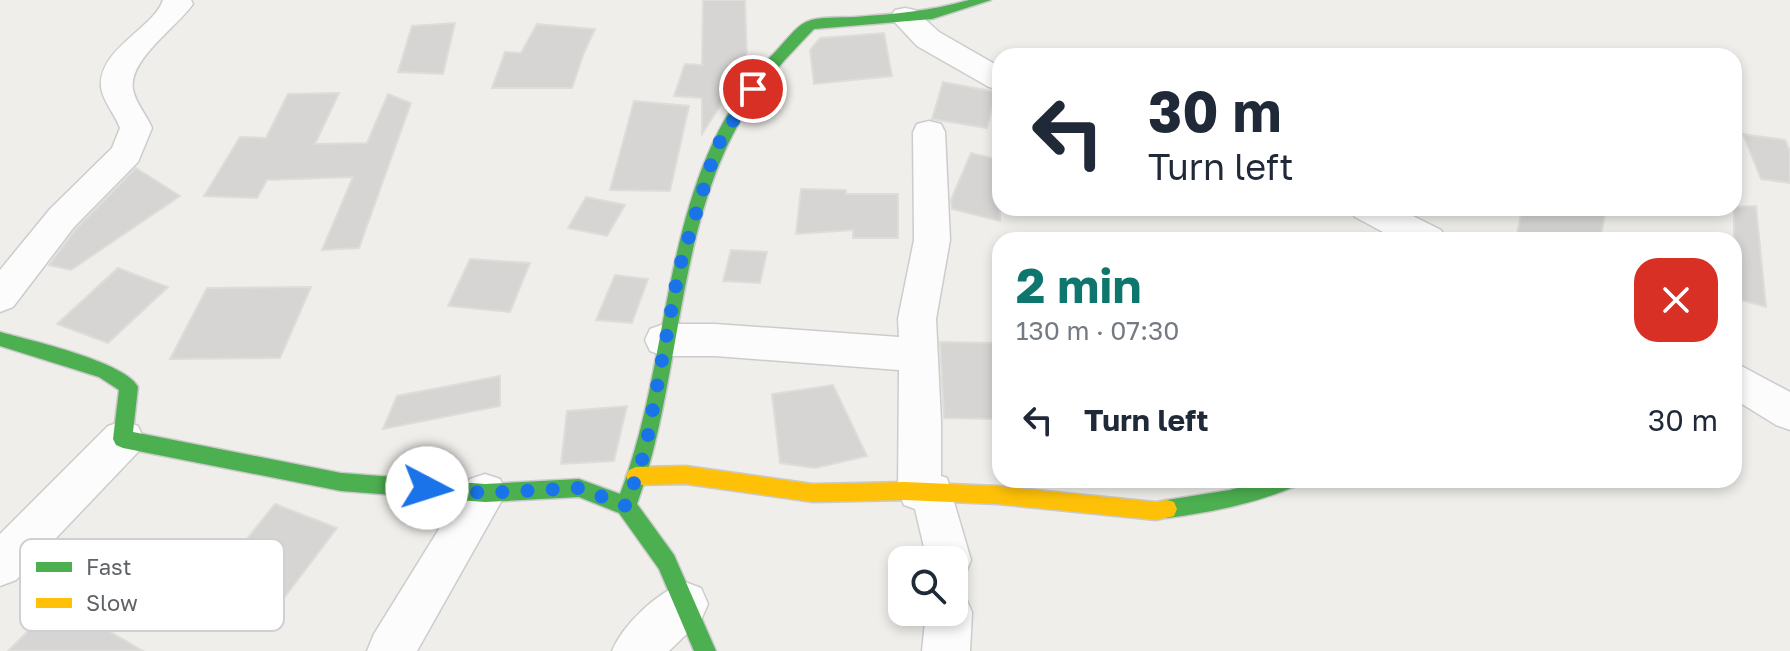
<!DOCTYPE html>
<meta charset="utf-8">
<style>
body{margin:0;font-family:"Golos Text",sans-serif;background:#f2f2f3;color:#1f2937;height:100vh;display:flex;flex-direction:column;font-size:30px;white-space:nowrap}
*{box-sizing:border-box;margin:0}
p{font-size:26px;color:#747a83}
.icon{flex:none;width:44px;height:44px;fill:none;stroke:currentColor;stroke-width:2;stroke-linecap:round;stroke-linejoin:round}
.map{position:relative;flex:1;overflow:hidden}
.panel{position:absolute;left:992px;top:232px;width:750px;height:256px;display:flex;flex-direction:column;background:#fff;border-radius:24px;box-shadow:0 4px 12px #0003}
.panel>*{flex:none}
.hud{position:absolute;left:992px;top:48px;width:750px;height:168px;border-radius:24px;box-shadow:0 4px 12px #0003;background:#fff;color:#1f2937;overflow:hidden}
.buttons{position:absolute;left:888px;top:546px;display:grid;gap:16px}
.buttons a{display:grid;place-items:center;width:80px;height:80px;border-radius:16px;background:#fff;box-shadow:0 4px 12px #0003;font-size:40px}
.pin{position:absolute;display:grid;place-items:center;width:68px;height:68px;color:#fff;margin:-34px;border:4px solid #fff;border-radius:50%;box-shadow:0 2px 8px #0007}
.me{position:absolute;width:88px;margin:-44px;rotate:95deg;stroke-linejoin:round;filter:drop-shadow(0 0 6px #0008)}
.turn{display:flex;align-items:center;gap:28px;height:168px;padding:0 24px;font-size:36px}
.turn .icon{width:104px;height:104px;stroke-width:2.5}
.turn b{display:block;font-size:56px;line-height:68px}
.round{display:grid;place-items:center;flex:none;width:84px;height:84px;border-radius:24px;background:#f2f2f3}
.overview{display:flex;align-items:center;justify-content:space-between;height:136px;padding:0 24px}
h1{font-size:48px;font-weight:700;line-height:60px;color:#0f766e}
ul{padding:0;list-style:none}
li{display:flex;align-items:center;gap:24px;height:104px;padding:0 24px}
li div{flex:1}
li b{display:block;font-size:30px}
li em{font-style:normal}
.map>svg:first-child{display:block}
</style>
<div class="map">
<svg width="1790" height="651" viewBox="0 0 1790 651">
<rect width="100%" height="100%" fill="#efeeea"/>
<!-- building -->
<path fill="#d6d5d3" stroke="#deddd9" stroke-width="2" d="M703 0H745L747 64 733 63 720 106 702 134V98L674 96 685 64 702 65Z
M455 23 443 74 398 72 412 26Z
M537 24 595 29 583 55 572 88H492L505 52 521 53Z
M884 33 892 76 814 84 810 50 820 38Z
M943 82 996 92 987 128 932 119Z
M339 93 315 144 367 143 388 94 411 103 359 248 322 250 353 177 267 180 257 198 204 196 240 137 266 138 288 94Z
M634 101 689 106 670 191 610 190Z
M1743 134 1785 140 1790 151V183L1761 179Z
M971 153 1000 160V221L952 209 951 200Z
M136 168 180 196 71 270 49 265 76 229Z
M801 189 846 190V194H898V238H853V230L796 234Z
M586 197 625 205 607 236 568 228Z
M1756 206 1766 307 1734 298V207Z
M1522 208H1588L1605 214 1600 240H1516Z
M731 250 767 252 760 283 723 281Z
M470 259 530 263 510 312 448 306Z
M118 268 168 287 108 343 57 324Z
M615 275 648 279 632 323 596 320Z
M311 287 280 358 170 359 207 288Z
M940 342 1000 343V419L944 418Z
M500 376V406L383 429 397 396Z
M833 385 867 456 815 468 780 463 772 394Z
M627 406 614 461 561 464 567 411Z
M275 504 337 528 281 602 218 575Z
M58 601 143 651H8Z"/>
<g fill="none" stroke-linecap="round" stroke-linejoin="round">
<defs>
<path id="street" d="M163 0H191L193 4C177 27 128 60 133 89 135 103 147 115 152 128L138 162 74 227 13 307 0 312V270L50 209 112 148 120 128C115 114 103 102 101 87 98 49 154 28 163 0Z
M905 8 915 10 939 32 1000 67V90L989 87 917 46 890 17 895 10Z
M929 121 941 124 945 132 950 240 936 319 941 421V476L947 478 971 560 965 575 954 579V560H927L915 509 904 505 898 491 899 370 715 356H664L650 351 645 340 650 329 664 324H715L899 337 898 319 914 240 913 132 917 124Z
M1350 208H1397L1441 230 1446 240H1398L1355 217Z
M1734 362 1790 392V430L1776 425 1734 399Z
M123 421 138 426 144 439 138 452 16 580 0 586V534L108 426Z
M485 474 500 479 506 493 417 651H367L374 634 470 479Z
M685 582 701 588 708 604 701 620 669 651H612C624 623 657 593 685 582Z
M954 592 965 596 972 612 970 651H922L926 612H954Z"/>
<path id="fast" d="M969 0H991L932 19 814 29C788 56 764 81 745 113 675 226 682 381 637 504L674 555 716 651H694L659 569 619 513 579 497 485 502 341 491 123 448 116 445 113 439 119 390 99 377 0 346V332C29 340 126 362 138 387L133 432 341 473 485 484 579 479 620 494C676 350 658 169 776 51 784 43 795 27 806 22 819 16 841 18 855 17 894 14 931 11 969 0Z
M1266 480H1299L1296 486C1254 504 1212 512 1167 518L1160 516 1157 509 1160 502 1167 500 1230 490Z"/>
<path id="slow" d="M686 466 813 484 905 482 997 486 1156 502 1167 500 1174 502 1177 509 1174 516 1156 520 997 504 905 500 813 502 686 484 636 485 629 482 626 476 629 470 636 467Z"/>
</defs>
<!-- street casing -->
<use href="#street" stroke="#cbcccc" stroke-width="3"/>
<!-- fast casing -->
<use href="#fast" stroke="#cacacb" stroke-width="3"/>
<!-- slow casing -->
<use href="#slow" stroke="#cacacb" stroke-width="3"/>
<!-- street -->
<use href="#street" fill="#fdfcfc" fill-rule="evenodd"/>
<!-- fast -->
<use href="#fast" fill="#4caf50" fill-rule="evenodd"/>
<!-- slow -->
<use href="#slow" fill="#ffc107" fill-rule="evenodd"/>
</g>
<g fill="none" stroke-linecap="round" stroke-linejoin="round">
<!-- route -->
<path stroke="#1a73e8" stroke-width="14" stroke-dasharray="0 25.2" d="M427 488 485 493 579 488 626 506 645 451 679 269 716 148 753 89"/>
</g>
<!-- legend -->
<rect x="20" y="539" width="264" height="92" rx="12" fill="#fff" stroke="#cfd0d2" stroke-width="2"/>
<rect x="36" y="562" width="36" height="10" fill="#4caf50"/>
<rect x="36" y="598" width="36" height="10" fill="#ffc107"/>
<g font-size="22" fill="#5f6368">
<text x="86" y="575">Fast</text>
<text x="86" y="611">Slow</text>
</g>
</svg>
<div class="buttons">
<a><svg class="icon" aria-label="search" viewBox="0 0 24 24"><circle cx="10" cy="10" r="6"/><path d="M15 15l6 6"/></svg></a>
</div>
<div class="pin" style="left:753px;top:89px;background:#d93025"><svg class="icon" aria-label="arrive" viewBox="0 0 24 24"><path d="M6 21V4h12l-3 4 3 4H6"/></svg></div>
<svg class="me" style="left:427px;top:488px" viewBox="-20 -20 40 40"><circle r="19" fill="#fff"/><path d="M0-13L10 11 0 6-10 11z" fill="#1a73e8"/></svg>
<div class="hud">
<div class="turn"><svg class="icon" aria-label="left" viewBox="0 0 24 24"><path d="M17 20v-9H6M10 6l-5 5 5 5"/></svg><div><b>30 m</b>Turn left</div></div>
</div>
<section class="panel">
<div class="overview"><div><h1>2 min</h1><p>130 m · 07:30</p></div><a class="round" style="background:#d93025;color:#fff"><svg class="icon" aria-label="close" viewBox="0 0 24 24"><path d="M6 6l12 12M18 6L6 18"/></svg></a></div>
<ul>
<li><svg class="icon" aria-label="left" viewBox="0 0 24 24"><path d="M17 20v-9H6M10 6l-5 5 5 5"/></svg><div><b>Turn left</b></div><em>30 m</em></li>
</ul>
</section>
</div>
